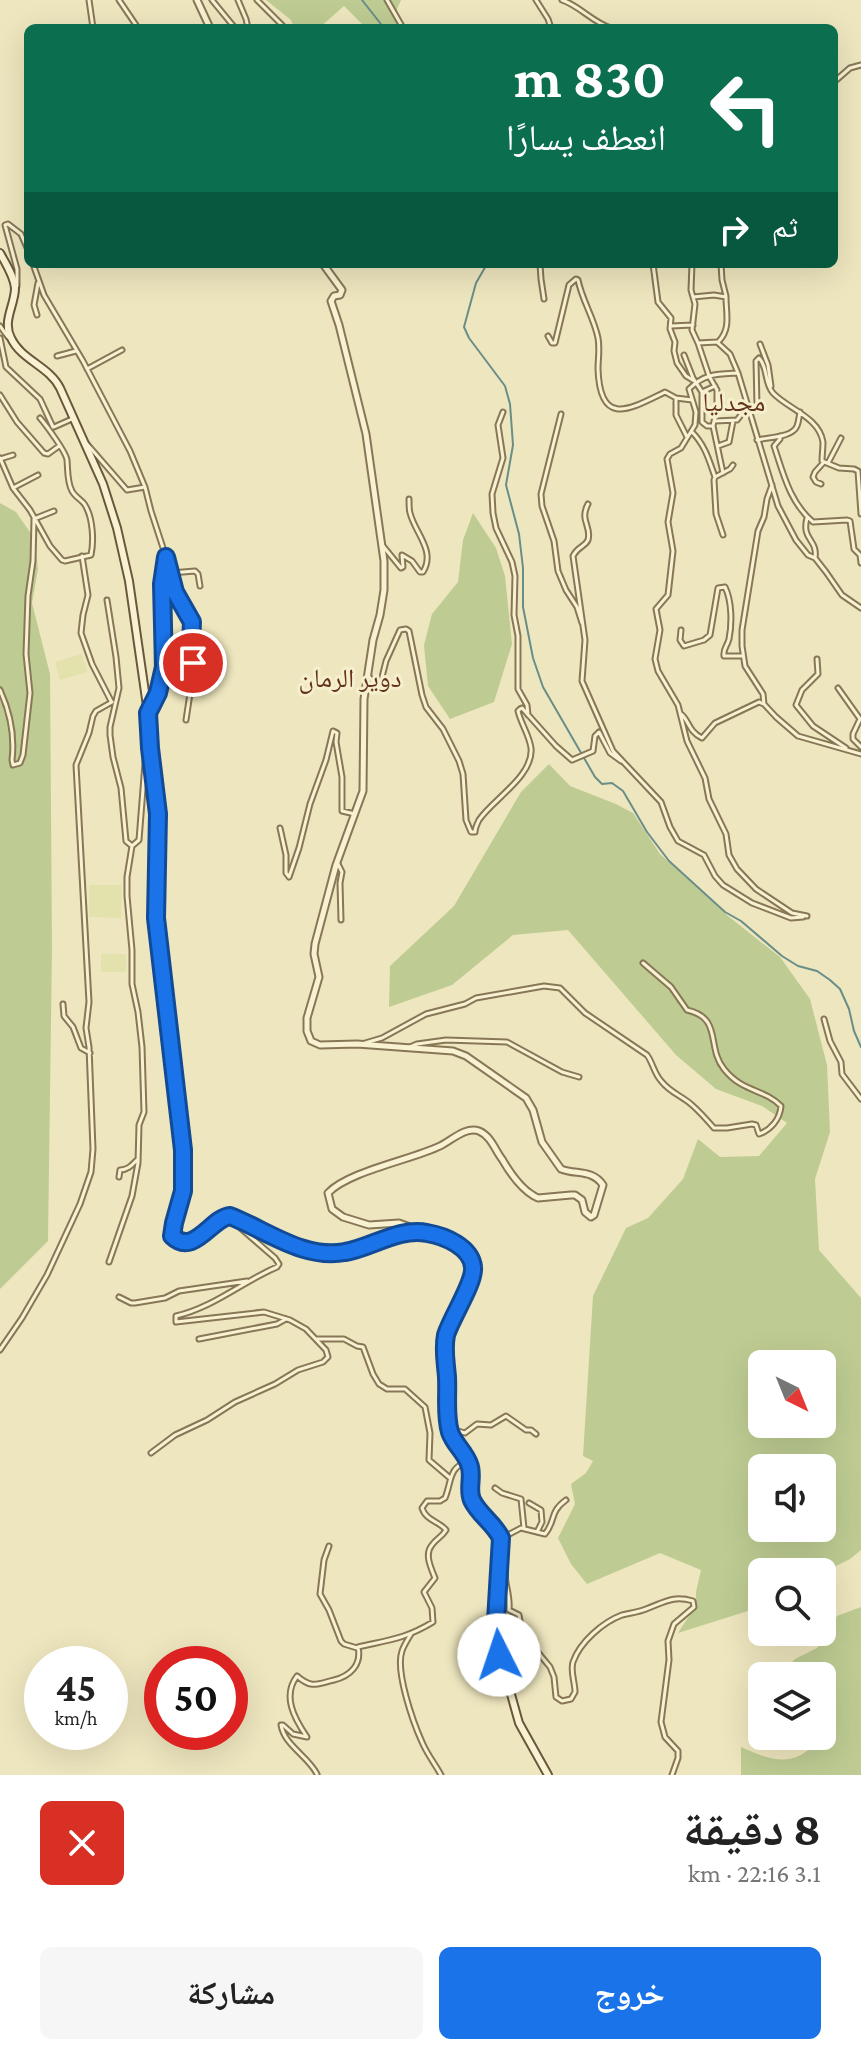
<!DOCTYPE html>
<html lang="ar">
<meta charset="utf-8">
<style>
body{margin:0;font-family:"Crimson Pro","Noto Naskh Arabic",serif;background:#f6f6f6;color:#222;direction:rtl;height:100vh;display:flex;flex-direction:column;font-size:30px;white-space:nowrap}
*{box-sizing:border-box;margin:0}
p{font-size:26px;color:#767676}
.icon{flex:none;width:44px;height:44px;fill:none;stroke:currentColor;stroke-width:2;stroke-linecap:round;stroke-linejoin:round}
.map{position:relative;height:1775px;overflow:hidden;direction:ltr}
.side{display:flex;flex-direction:column;background:#fff;flex:1}
.side>*{flex:none}
.guide{position:absolute;left:24px;top:24px;width:814px;height:244px;border-radius:12px;box-shadow:0 8px 32px #0002;direction:rtl;background:#0b6e4f;color:#fff;overflow:hidden}
.needle{width:52px;rotate:137deg}
.tools{position:absolute;left:748px;top:1350px;display:grid;gap:16px}
.tools a{display:grid;place-items:center;width:88px;height:88px;border-radius:12px;background:#fff;box-shadow:0 8px 32px #0002;font-size:40px}
.speed{position:absolute;left:24px;top:1646px;display:flex;gap:16px;font-size:40px;font-weight:700;text-align:center}
.speed>*{display:grid;place-content:center;width:104px;height:104px;border-radius:50%;background:#fff;box-shadow:0 8px 32px #0002;line-height:1}
.speed small{font-size:20px;font-weight:400}
.speed .limit{border:12px solid #d22;background:#fff;color:#111}
.pin{position:absolute;display:grid;place-items:center;width:68px;height:68px;color:#fff;margin:-34px;border:4px solid #fff;border-radius:50%;box-shadow:0 2px 8px #0007}
.me{position:absolute;width:88px;margin:-44px;rotate:356deg;stroke-linejoin:round;filter:drop-shadow(0 0 6px #0008)}
.turn{display:flex;align-items:center;gap:28px;height:168px;padding:0 40px;font-size:36px}
.turn .icon{width:104px;height:104px;stroke-width:2.5}
.turn b{display:block;font-size:56px;line-height:68px}
.then{display:flex;align-items:center;height:76px;padding:0 40px;background:#0003;gap:16px;font-size:30px}
.round{display:grid;place-items:center;flex:none;width:84px;height:84px;border-radius:12px;background:#f6f6f6}
.headline{display:flex;align-items:center;justify-content:space-between;height:136px;padding:0 40px}
h1{font-size:48px;font-weight:700;line-height:60px}
.primary-button{display:flex;gap:16px;margin-top:auto;padding:16px 40px}
.primary-button a{flex:1;height:92px;border-radius:12px;background:#1a73e8;color:#fff;font-size:32px;font-weight:700;line-height:92px;text-align:center}
.primary-button a+a{background:#f6f6f6;color:#222}
.map>svg:first-child{display:block}
</style>
<div class="map">
<svg width="861" height="1775" viewBox="0 0 861 1775">
<rect width="100%" height="100%" fill="#eee6be"/>
<!-- farmland -->
<path fill="#e4e2ac" d="M82 654 87 672 60 680 55 662Z
M89 885H122L121 918 89 917Z
M101 954H126V972H101Z"/>
<!-- green -->
<path fill="#becc93" fill-rule="evenodd" d="M266 0H401L397 9 401 28H366L344 6 319 28H294L291 20Z
M0 503 16 512 34 538 38 569 32 603 50 674 52 946 48 1241 0 1289Z
M473 513 496 548 505 576 512 644 494 702 450 719 428 686 424 645 432 614 458 582 463 540Z
M549 764 570 786 616 804 633 813 660 854 728 916 780 957 810 999 827 1065 830 1132 815 1179 819 1250 861 1298V1550L850 1559 822 1573 762 1572V1604L751 1610 678 1633 696 1605V1592L701 1570 660 1553 587 1584 571 1564 558 1538 575 1504 571 1484 586 1473 593 1461 583 1456 593 1296 626 1228 648 1218 683 1179 698 1139 720 1157 759 1156 787 1123 762 1106 716 1089 676 1055 568 930 513 935 452 985 389 1007 390 966 454 906 521 792ZM762 1364H822V1424H762ZM762 1468H822V1528H762Z
M861 1607V1775H741V1747C783 1767 803 1765 830 1725L828 1706 822 1703V1676H781V1673L795 1659 817 1648 831 1633 837 1616Z"/>
<g fill="none" stroke-linecap="round" stroke-linejoin="round">
<!-- stream -->
<path stroke="#698e89" stroke-width="2" d="M362 0 384 28
M487 264 476 283 464 327 469 338 505 386 510 404 513 445 506 485 519 534 523 568V607L533 658 543 687 595 777 602 784 612 783 623 791 647 832 669 861 725 912 741 921 782 956 798 966 817 971 830 980 840 989 849 1009 854 1031 861 1047"/>
<defs>
<path id="minor" d="M89 0 93 28
M119 0 138 28
M212 0 235 28
M238 0 246 19 248 28
M257 0 285 28
M387 0 403 28
M536 0 548 19 551 28
M562 0C580 6 592 22 611 28
M834 82 850 68 861 65
M33 264 44 295 83 361 130 451 145 487 151 511 166 557 162 584 164 667 158 693 149 711
M540 264 541 279 544 299
M653 264 658 302 671 318 670 329 675 342 674 351 677 363 686 376 696 382
M692 264 691 290 695 304 692 330 698 343 717 342 730 354 738 373 778 506 796 540 808 555 815 558 826 572 842 595 861 608
M721 264 722 280 726 296
M17 286V269L5 225 8 224 21 234 28 250
M693 297 714 295 726 297C726 313 731 329 719 341
M37 315 34 305 38 283
M0 326 8 337
M671 326 693 325
M548 336 552 343H555L569 285 576 279 578 280C582 300 594 318 598 338 600 349 598 359 598 369 600 428 630 409 665 392L676 398 692 400
M0 338 6 367 40 399 53 427
M698 343 709 376 717 390V407L713 426 723 473
M760 344 768 365 771 386
M684 355 693 378 702 392V422L707 426H713
M57 356 76 351
M87 369 122 350
M738 373C718 374 705 373 689 389L696 412 695 425 681 448 670 454 667 459 673 493 668 522 673 551 668 595 656 609 660 630 655 659 658 671 678 705 687 741 705 778 709 799 726 834 729 855 737 869 756 889 792 913 807 916
M702 392 715 386
M0 395 17 422 44 453 48 454 59 446
M676 398V415L687 437
M503 412 498 425 503 458 492 494 493 513 496 528 512 562 515 576 514 615 518 636V689L527 705 528 715
M751 412 757 406 756 361 759 358C768 367 764 383 773 393 788 409 819 417 823 442 823 448 822 456 822 461L839 468 854 469 858 471 861 514
M561 414 541 494 542 506 554 541 558 571 566 590 577 607 582 623
M715 421 737 420 748 406
M54 427 72 419
M692 432C705 445 709 460 715 477
M780 436V439L774 446C783 473 790 503 813 522L847 520 850 521 854 549 861 556
M757 440C768 437 792 438 797 426 799 421 799 416 800 412
M87 444 127 490 145 487
M718 446 729 442 733 421
M0 458 13 488 30 510 50 546 62 560 65 561 91 555C94 541 93 518 85 505 82 500 75 497 72 491 67 482 68 471 67 460 66 452 46 425 40 418
M0 459 13 455
M828 463 841 438
M821 484 816 482 813 477 815 472 824 462
M13 488 38 475
M588 504C579 521 592 526 588 540 585 547 578 546 573 556L585 640 582 681 613 751 661 802 670 827 678 841 704 855 715 876 723 885 752 903 791 918 803 917
M807 518C801 540 818 539 815 558
M34 519 54 511
M723 535 716 514 714 480 715 477 730 469 733 465
M383 546 401 568 403 567 402 555 412 561 420 572H423C436 551 415 533 410 513 409 510 409 502 409 499
M860 555 861 563
M82 556 88 595 83 615 81 633 92 664 111 701
M166 558 175 592 191 621 193 627 191 643 194 667 186 720
M171 573 195 571 198 574 200 586
M107 600 116 657 119 688 110 727V735L113 757 121 788 126 841 132 846 127 877V896L132 950V984L138 1012 142 1047 144 1112 139 1125 138 1163 132 1196 109 1262
M681 630 680 640 684 646 704 640 710 635 718 588 725 587C732 601 732 624 729 639 727 647 723 648 724 656H743
M817 659 818 674 802 690 796 705 813 726 846 748
M195 671 199 690
M368 675 375 685H380L386 661 400 630 406 629 409 631 422 695 426 707 443 729 459 761 463 774 466 820 471 832H475C475 829 478 822 479 820 492 800 534 776 531 748 529 734 521 724 518 711L520 709 522 708 556 746 572 760 593 751 595 736 599 732 610 753 621 761
M838 688 860 719 853 734V739L861 747
M0 690C10 712 15 735 12 760L13 765 20 763 23 755 30 693 26 654 28 596 33 561 34 519
M764 704 763 694 745 666 742 646V630L758 531 764 517 767 499 772 485
M681 714C689 720 688 731 702 738L715 723 759 702 764 704 776 717 798 736 861 754
M280 828 286 855V873L289 877 299 848 310 804 326 760 333 731 337 733 336 742 342 777V811L355 814
M132 846 139 840 147 738
M337 862 342 872 340 883 341 920
M63 1004 64 1016 73 1027 81 1048 90 1053
M824 1019 830 1041 841 1062 842 1074 861 1099
M365 1043 382 1038 426 1014 465 1004 476 998 544 986 560 988 585 1013 647 1055C653 1063 654 1074 662 1082 671 1093 682 1096 692 1105 700 1112 707 1120 714 1128H727L752 1124 756 1125 759 1134C771 1130 780 1119 781 1106 763 1088 743 1093 724 1069 706 1047 723 1018 687 1010L671 987 643 963
M410 1047 417 1044 446 1040 507 1042 562 1072 579 1077
M119 1177 120 1170C128 1170 132 1165 138 1159
M119 1297 131 1303H135L165 1298 179 1291 247 1281
M199 1339 277 1324 286 1319
M316 1339H344L357 1346 363 1347 373 1374 379 1384 387 1389H405L425 1407 430 1433 429 1460 450 1478
M0 1350 22 1318 47 1275 80 1204 91 1172 93 1149 89 1047 86 1028 89 1002 76 765 89 733 93 716 96 711 112 702
M451 1433 458 1431 465 1433 477 1424 491 1425 506 1416 526 1430H531L536 1434
M151 1453 175 1435 207 1420 235 1402 275 1384 298 1370 323 1362 328 1357 326 1350 306 1329 290 1320 264 1312 176 1322V1316C214 1307 242 1282 277 1267L279 1264 275 1258 230 1219
M495 1488 502 1493 521 1499 524 1528
M529 1503 541 1510 542 1522 537 1532
M502 1538 521 1528 545 1534C556 1521 549 1512 566 1500
M329 1546 324 1560 320 1594 329 1610 341 1641 344 1644 357 1648
M501 1557C508 1568 504 1571 506 1583 508 1593 510 1600 509 1610L519 1615 522 1633 550 1667 554 1677 556 1697 562 1701 571 1699 575 1692C575 1682 570 1671 573 1662 580 1642 603 1622 622 1615 630 1613 639 1612 646 1609 665 1602 673 1595 693 1601L694 1607 674 1624 668 1641 669 1660 661 1722 665 1737 678 1751V1758L672 1775
M411 1634C408 1639 404 1645 402 1651 395 1671 413 1722 422 1742 427 1754 435 1764 441 1775
M317 1774C308 1756 284 1745 281 1725H283L293 1734 307 1737C294 1718 282 1696 297 1676 312 1689 317 1684 334 1680 350 1676 362 1665 358 1647 388 1640 405 1639 433 1622L432 1608 424 1592 435 1578C431 1568 424 1554 432 1545 437 1538 442 1537 446 1530 439 1521 426 1521 422 1508L427 1501H440L445 1498C452 1481 448 1468 468 1461"/>
<path id="tertiary" d="M197 0 210 28
M323 264 342 290 340 295 334 296 331 301 339 325 366 434 384 561V590L380 615 373 640 364 699 363 791 336 865 315 944 314 954 319 977 307 1018V1031L311 1041 320 1045 357 1044 453 1051 466 1056 526 1098 533 1110 542 1142 561 1169C576 1175 592 1169 603 1185L594 1215 591 1217 585 1212 582 1200 575 1195H571L538 1198 534 1196C520 1188 510 1173 502 1159 495 1150 491 1136 479 1131 466 1126 452 1140 440 1146 411 1160 349 1171 328 1193L332 1209 343 1217 369 1225 399 1223 421 1231"/>
<path id="secondary" d="M0 253C6 264 14 276 15 288 15 305 2 321 11 338 21 360 49 366 60 388L103 484 117 528 129 581 148 713 150 748 158 814 156 918 183 1150V1191L174 1223 172 1236C195 1257 211 1218 230 1216L289 1244 309 1250 341 1253 393 1237 423 1231 447 1239 467 1253 472 1263 474 1272 446 1337 444 1356 447 1377 449 1427 457 1446 470 1465 471 1497 476 1507 497 1529 501 1538 495 1637 519 1723 548 1775"/>
</defs>
<!-- minor casing -->
<use href="#minor" stroke="#877757" stroke-width="7"/>
<!-- tertiary casing -->
<use href="#tertiary" stroke="#877757" stroke-width="9"/>
<!-- secondary casing -->
<use href="#secondary" stroke="#68573a" stroke-width="10"/>
<!-- minor -->
<use href="#minor" stroke="#f9f2d2" stroke-width="3"/>
<!-- tertiary -->
<use href="#tertiary" stroke="#f9f2d2" stroke-width="5"/>
<!-- secondary -->
<use href="#secondary" stroke="#f9f2d2" stroke-width="6"/>
</g>
<g fill="none" stroke-linecap="round" stroke-linejoin="round">
<defs>
<path id="route" d="M193 663 191 643 192 622 175 592 166 557 162 584 164 667 158 693 148 713 150 748 158 814 156 918 183 1150V1191L174 1223 172 1236C194 1257 211 1218 230 1216 266 1230 304 1260 345 1252 371 1248 399 1227 427 1233 445 1236 471 1247 473 1267 475 1282 451 1318 446 1335 443 1350 446 1363 447 1377 448 1396 445 1415 450 1432 454 1444 465 1452 469 1464 474 1475 467 1489 472 1500 479 1515 494 1523 501 1538L495 1637 499 1655"/>
</defs>
<!-- route casing -->
<use href="#route" stroke="#114b97" stroke-width="20"/>
<!-- route -->
<use href="#route" stroke="#1a73e8" stroke-width="14"/>
</g>
<g text-anchor="middle" stroke-width="6" stroke-linejoin="round" paint-order="stroke">
<!-- quarter labels -->
<g font-size="26" fill="#63331b" stroke="#f6efce">
<text x="734" y="411">مجدليا</text>
<text x="350" y="687">دوير الرمان</text>
</g>
</g>
</svg>
<div class="tools">
<a><svg class="needle" viewBox="-14 -14 28 28"><path d="M0-13l5 13h-10z" fill="#e53935"/><path d="M0 13l5-13h-10z" fill="#767676"/></svg></a>
<a><svg class="icon" aria-label="sound" viewBox="0 0 24 24"><path d="M4 9h4l5-4v14l-5-4H4zM17 9q2 3 0 6"/></svg></a>
<a><svg class="icon" aria-label="search" viewBox="0 0 24 24"><circle cx="10" cy="10" r="6"/><path d="M15 15l6 6"/></svg></a>
<a><svg class="icon" aria-label="layers" viewBox="0 0 24 24"><path d="M12 4l9 5-9 5-9-5zM3 14l9 5 9-5"/></svg></a>
</div>
<div class="speed"><div>45<small>km/h</small></div><div class="limit">50</div></div>
<div class="pin" style="left:193px;top:663px;background:#d93025"><svg class="icon" aria-label="arrive" viewBox="0 0 24 24"><path d="M6 21V4h12l-3 4 3 4H6"/></svg></div>
<svg class="me" style="left:499px;top:1655px" viewBox="-20 -20 40 40"><circle r="19" fill="#fff"/><path d="M0-13L10 11 0 6-10 11z" fill="#1a73e8"/></svg>
<div class="guide">
<div class="turn"><svg class="icon" aria-label="left" viewBox="0 0 24 24"><path d="M17 20v-9H6M10 6l-5 5 5 5"/></svg><div><b>830 m</b>انعطف يسارًا</div></div>
<div class="then">ثم<svg class="icon" aria-label="right" viewBox="0 0 24 24"><path d="M7 20v-9h11M14 6l5 5-5 5"/></svg></div>
</div>
</div>
<section class="side">
<div class="headline"><div><h1>8 دقيقة</h1><p>3.1 km · 22:16</p></div><a class="round" style="background:#d93025;color:#fff"><svg class="icon" aria-label="close" viewBox="0 0 24 24"><path d="M6 6l12 12M18 6L6 18"/></svg></a></div>
<div class="primary-button"><a>خروج</a><a>مشاركة</a></div>
</section>
